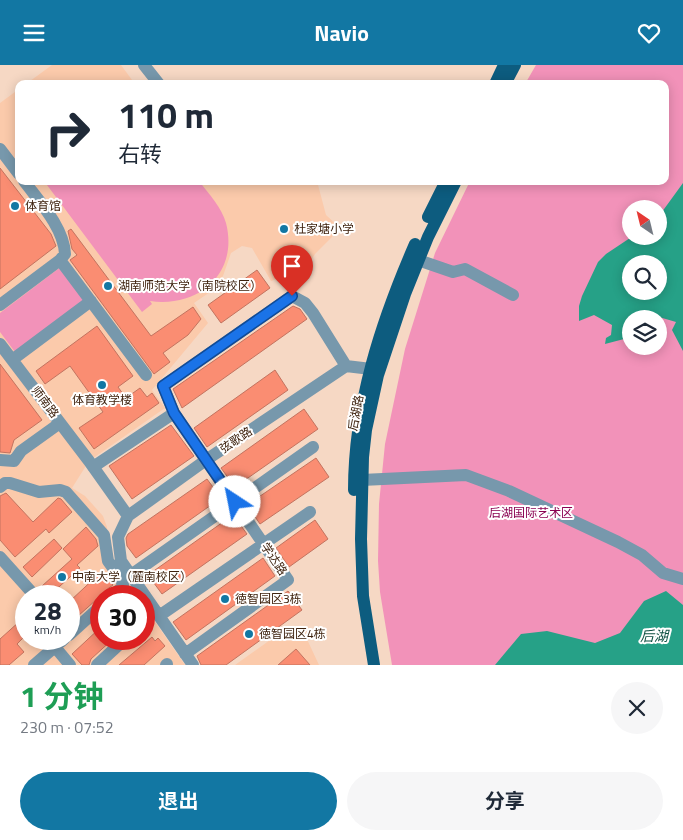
<!DOCTYPE html>
<html lang="zh">
<meta charset="utf-8">
<style>
body{margin:0;font-family:"Titillium Web","Noto Sans SC",sans-serif;background:#f6f6f7;color:#1f2937;height:100vh;display:flex;flex-direction:column;font-size:19px;white-space:nowrap}
*{box-sizing:border-box;margin:0}
p{font-size:16px;color:#747a83}
.icon{flex:none;width:28px;height:28px;fill:none;stroke:currentColor;stroke-width:2;stroke-linecap:round;stroke-linejoin:round}
.map{position:relative;height:600px;overflow:hidden}
.drawer{display:flex;flex-direction:column;background:#fff;flex:1}
.drawer>*{flex:none}
.banner{position:absolute;left:15px;top:15px;width:654px;height:105px;border-radius:10px;box-shadow:0 2px 12px #0003;background:#fff;color:#1f2937;overflow:hidden}
.needle{width:32px;rotate:325deg}
.controls{position:absolute;left:622px;top:135px;display:grid;gap:10px}
.controls a{display:grid;place-items:center;width:45px;height:45px;border-radius:50%;background:#fff;box-shadow:0 2px 12px #0003;font-size:25px}
.speed{position:absolute;left:15px;top:520px;display:flex;gap:10px;font-size:25px;font-weight:700;text-align:center}
.speed>*{display:grid;place-content:center;width:65px;height:65px;border-radius:50%;background:#fff;box-shadow:0 2px 12px #0003;line-height:1}
.speed small{font-size:12px;font-weight:400}
.speed .limit{border:8px solid #d22;background:#fff;color:#111}
.pin{position:absolute;display:grid;place-items:center;width:42px;height:42px;color:#fff;margin:-51px -21px;border-radius:50% 50% 50% 0;rotate:-45deg;box-shadow:0 0 5px #0007}
.pin .icon{rotate:45deg}
.me{position:absolute;width:55px;margin:-28px;rotate:326deg;stroke-linejoin:round;filter:drop-shadow(0 0 4px #0008)}
.turn{display:flex;align-items:center;gap:18px;height:105px;padding:0 20px;font-size:22px}
.turn .icon{width:65px;height:65px;stroke-width:2.5}
.turn b{display:block;font-size:35px;line-height:42px}
.round{display:grid;place-items:center;flex:none;width:52px;height:52px;border-radius:26px;background:#f6f6f7}
.summary{display:flex;align-items:center;justify-content:space-between;height:85px;padding:0 20px}
h1{font-size:30px;font-weight:700;line-height:38px;color:#1e9e55}
.button{display:flex;gap:10px;margin-top:auto;padding:10px 20px}
.button a{flex:1;height:58px;border-radius:30px;background:#1277a3;color:#fff;font-size:20px;font-weight:700;line-height:58px;text-align:center}
.button a+a{background:#f6f6f7;color:#1f2937}
header{display:flex;justify-content:space-between;align-items:center;height:65px;padding:0 20px;background:#1277a3;color:#fff;font-size:22px;font-weight:700}
.map>svg:first-child{display:block}
</style>
<header><svg class="icon" aria-label="menu" viewBox="0 0 24 24"><path d="M4 6h16M4 12h16M4 18h16"/></svg>Navio<svg class="icon" aria-label="heart" viewBox="0 0 24 24"><path d="M12 20l-8-8c-3-5 5-10 8-4 3-6 11-1 8 4z"/></svg></header>
<div class="map">
<svg width="683" height="600" viewBox="0 0 683 600">
<rect width="100%" height="100%" fill="#f6d8c4"/>
<!-- built -->
<path fill="#fbcaab" fill-rule="evenodd" d="M52 0H121L135 19H26Z
M19 24V116H317L326 150 338 161 332 172 315 189 308 200 291 209 271 216 252 183 242 181 231 188 223 211 213 225 194 238 208 258 152 325 165 343 89 396 72 423 85 431 103 451 107 462 109 492 137 531H101V574H144V541L185 600H0V38ZM26 531H69V574H26Z
M287 563 307 565 305 570 319 600H235Z"/>
<!-- green -->
<path fill="#f292b9" fill-rule="evenodd" d="M536 0H683V600H392L380 527 378 496 379 439 385 379 405 284 435 188 470 116H665V19H525ZM631 144H659V171H631ZM631 199H659V226H631ZM631 254H659V281H631Z
M44 116H199C209 129 222 143 226 158 239 209 198 243 150 236L152 239 142 247Z
M62 201 86 234 15 287 0 267V248Z"/>
<!-- water -->
<path fill="#26a187" fill-rule="evenodd" d="M683 118V286L672 265 676 257 659 252 654 254H631V269L624 274 605 279 606 273 611 270 612 260 594 250 579 256V241L582 231 598 197 606 189 633 171H659V151ZM631 199H659V226H631Z
M666 526 683 540V600H495L521 569 547 566 595 578 620 568 644 536Z"/>
<!-- building -->
<path fill="#fa8d72" stroke="#c3735f" d="M0 103 51 169 56 181 0 224Z
M71 164 151 271 193 242 201 254 188 270 163 288 170 297 154 309 70 195 77 190 72 184 68 166Z
M257 205 270 223 221 258 208 240Z
M293 241 300 244 307 254 182 343 173 324Z
M97 261 133 311 118 322 126 333 140 323 147 332 152 328 159 338 94 384 79 363 103 347 70 301 45 319 36 306Z
M0 299 42 355 14 375 10 388 0 387Z
M275 305 288 325 207 382 194 363Z
M304 344 318 364 235 422 221 403Z
M171 360 194 391 132 434 109 401Z
M316 393 329 412 260 459 247 440Z
M207 414 221 433 136 493 127 481 126 473 128 469Z
M6 428 33 457 58 433 61 434 72 447 49 468 46 464 15 492 0 475V431Z
M233 450 247 469 162 529 148 510Z
M315 455 328 474 289 502 276 483Z
M86 462 96 474 98 481 77 500 80 503 50 530 42 521 72 494 63 484Z
M54 474 62 483 32 512 23 502Z
M263 493 275 511 186 575 173 557Z
M100 508 103 512 105 510 113 520 106 525 104 531 96 535 69 559V537Z
M288 526 302 545 226 600H201L197 591Z
M20 556 26 563V570L17 579 24 587 9 600H0V574Z
M101 562V574H113L91 594 89 600H82L72 589Z
M152 572 155 576 158 573 165 581 144 600H119Z
M296 584 310 600H278Z"/>
<g fill="none" stroke-linecap="round" stroke-linejoin="round">
<!-- minor -->
<path stroke="#7798ac" stroke-width="12" d="M144 0 159 19
M0 84 19 109
M24 116C39 136 64 163 65 189L60 195 146 310
M418 195 453 207 465 204 513 230
M0 240 60 195
M0 279 89 396 128 451
M12 295 91 236
M0 395 14 396 21 386 60 358
M93 402 174 348
M362 415 466 410 509 426 618 477 642 490 663 508 683 514
M0 422 5 418H10L39 427 60 425 66 427 104 470 108 496 121 514 123 520 120 524 112 531
M0 492 35 531
M131 510 313 382
M159 551 310 447
M69 570 101 541
M55 582 70 600
M185 589 288 515 174 348 163 321 292 231 305 238 313 248 346 301 371 304
M34 600 64 574
M97 600 125 574
M166 600 167 599
M193 600 121 496 118 472 128 451 206 395 346 301"/>
<!-- major -->
<path stroke="#0d5c7f" stroke-width="12" d="M495 19 504 0
M505 19 515 0
M428 152 446 116
M354 425C354 339 381 257 415 179
M374 600 363 531 361 474 363 392 366 365 378 310 405 229 428 172 456 116"/>
</g>
<g fill="none" stroke-linecap="round" stroke-linejoin="round">
<defs>
<path id="route" d="M235 437 174 348 163 321 292 231"/>
</defs>
<!-- route casing -->
<use href="#route" stroke="#114b97" stroke-width="12"/>
<!-- route -->
<use href="#route" stroke="#1a73e8" stroke-width="9"/>
</g>
<!-- markers -->
<g fill="#1277a3" stroke="#fff" stroke-width="2">
<circle cx="15" cy="141" r="5"/>
<circle cx="284" cy="164" r="5"/>
<circle cx="108" cy="221" r="5"/>
<circle cx="102" cy="320" r="5"/>
<circle cx="62" cy="512" r="5"/>
<circle cx="225" cy="534" r="5"/>
<circle cx="249" cy="569" r="5"/>
</g>
<g text-anchor="middle" stroke-width="4" stroke-linejoin="round" paint-order="stroke">
<!-- poi labels -->
<g font-size="12" fill="#3e220e" stroke="#fff" text-anchor="start">
<text x="25" y="145">体育馆</text>
<text x="294" y="168">杜家塘小学</text>
<text x="118" y="225">湖南师范大学（南院校区）</text>
<text x="102" y="339" text-anchor="middle">体育教学楼</text>
<text x="72" y="516">中南大学（麓南校区）</text>
<text x="235" y="538">徳智园区3栋</text>
<text x="259" y="573">徳智园区4栋</text>
</g>
<!-- street labels -->
<g font-size="12" fill="#3e220e" stroke="#fff">
<text transform="translate(45 337) rotate(53)" y="4">师南路</text>
<text transform="translate(356 348) rotate(-79)" y="4">后湖路</text>
<text transform="translate(236 375) rotate(-34)" y="4">弦歌路</text>
<text transform="translate(274 494) rotate(56)" y="4">学达路</text>
</g>
<!-- park labels -->
<g font-size="12" fill="#8a0251" stroke="#fff">
<text x="531" y="452">后湖国际艺术区</text>
</g>
<!-- water labels -->
<g font-size="14" font-style="italic" fill="#0d4f41" stroke="#fff">
<text x="654" y="576">后湖</text>
</g>
</g>
</svg>
<div class="controls">
<a><svg class="needle" viewBox="-14 -14 28 28"><path d="M0-13l5 13h-10z" fill="#e53935"/><path d="M0 13l5-13h-10z" fill="#747a83"/></svg></a>
<a><svg class="icon" aria-label="search" viewBox="0 0 24 24"><circle cx="10" cy="10" r="6"/><path d="M15 15l6 6"/></svg></a>
<a><svg class="icon" aria-label="layers" viewBox="0 0 24 24"><path d="M12 4l9 5-9 5-9-5zM3 14l9 5 9-5"/></svg></a>
</div>
<div class="speed"><div>28<small>km/h</small></div><div class="limit">30</div></div>
<div class="pin" style="left:292px;top:231px;background:#d93025"><svg class="icon" aria-label="arrive" viewBox="0 0 24 24"><path d="M6 21V4h12l-3 4 3 4H6"/></svg></div>
<svg class="me" style="left:235px;top:437px" viewBox="-20 -20 40 40"><circle r="19" fill="#fff"/><path d="M0-13L10 11 0 6-10 11z" fill="#1a73e8"/></svg>
<div class="banner">
<div class="turn"><svg class="icon" aria-label="right" viewBox="0 0 24 24"><path d="M7 20v-9h11M14 6l5 5-5 5"/></svg><div><b>110 m</b>右转</div></div>
</div>
</div>
<section class="drawer">
<div class="summary"><div><h1>1 分钟</h1><p>230 m · 07:52</p></div><a class="round"><svg class="icon" aria-label="close" viewBox="0 0 24 24"><path d="M6 6l12 12M18 6L6 18"/></svg></a></div>
<div class="button"><a>退出</a><a>分享</a></div>
</section>
